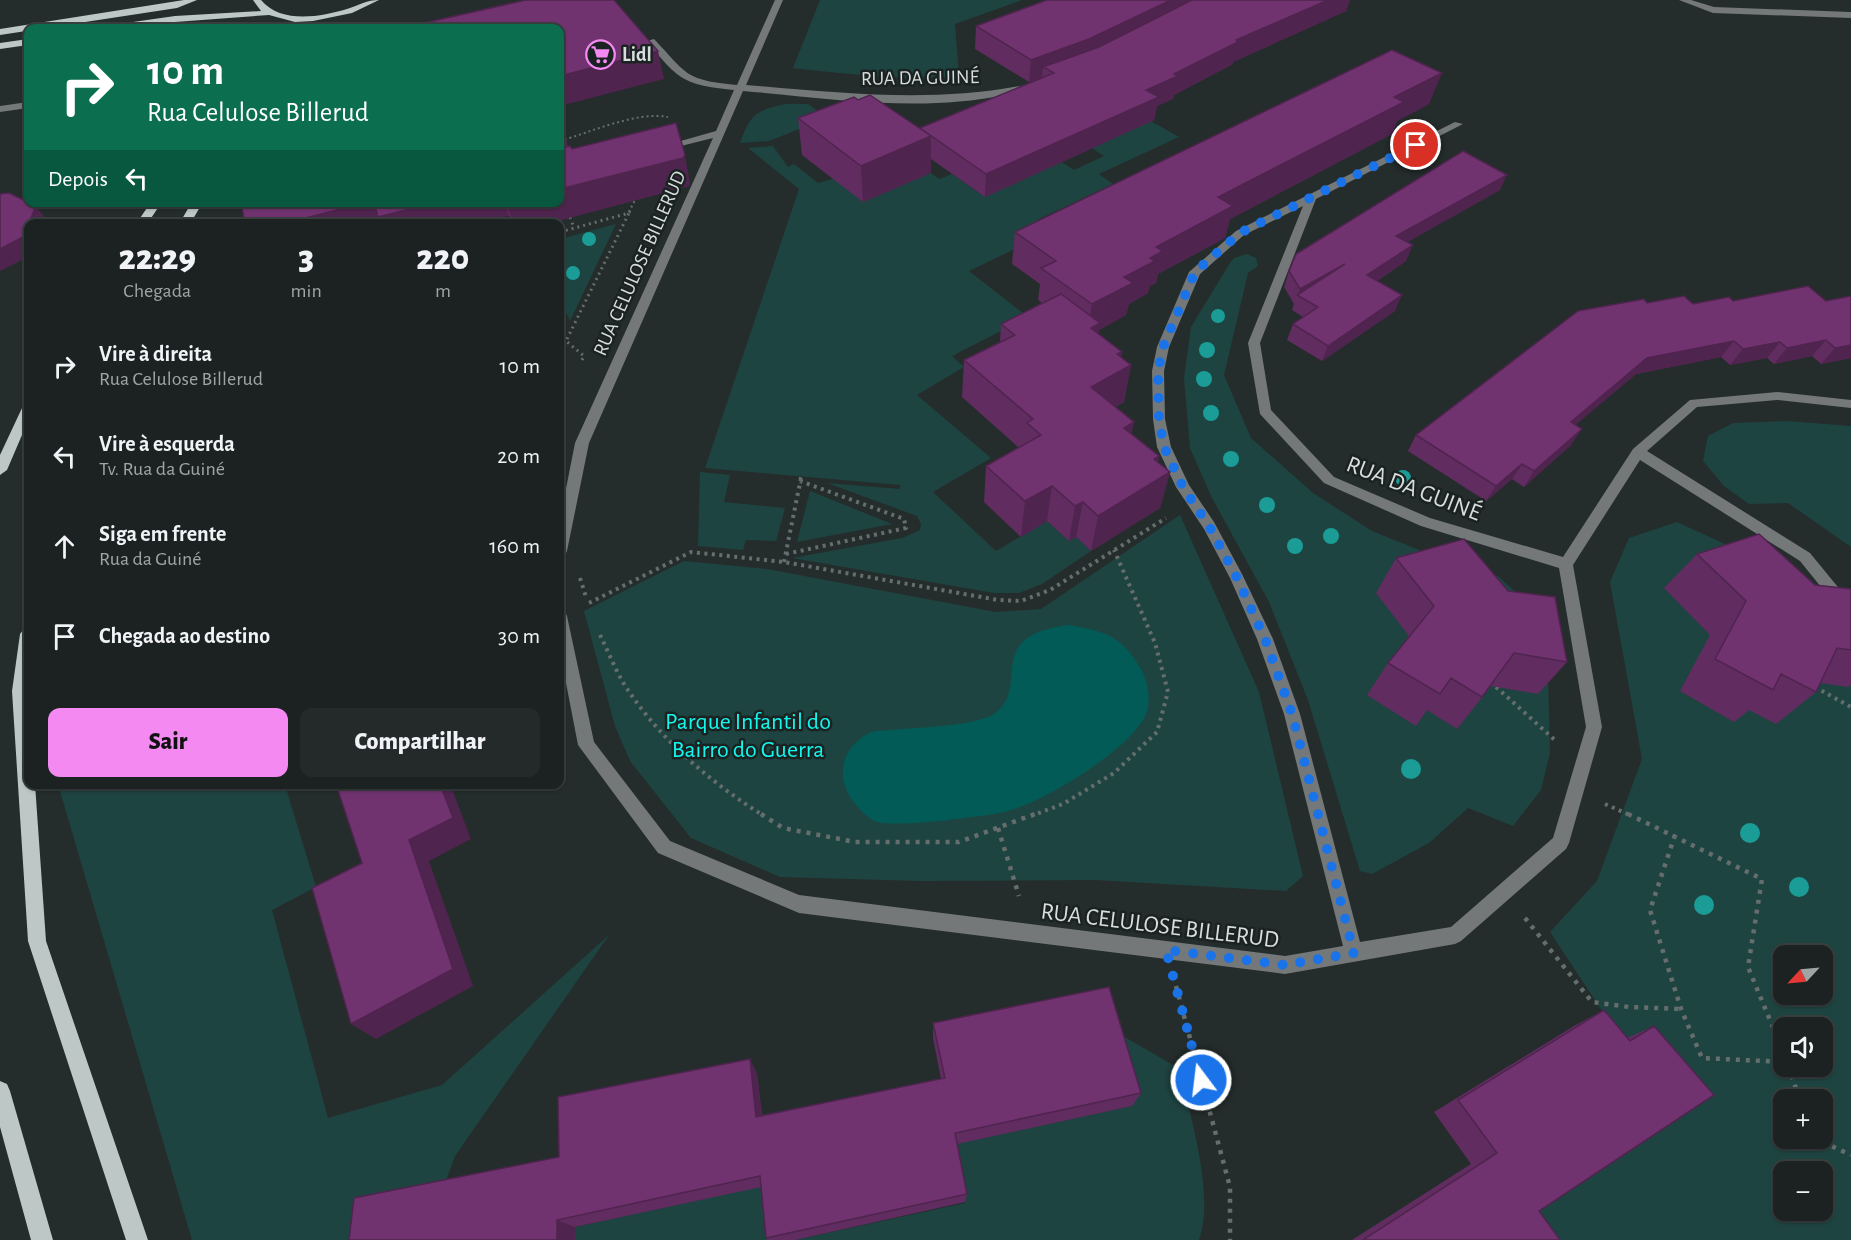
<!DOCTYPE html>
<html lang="pt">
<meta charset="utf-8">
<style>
body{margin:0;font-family:"Alegreya Sans",sans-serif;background:#242a2a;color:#f1f3f6;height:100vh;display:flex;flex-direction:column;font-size:22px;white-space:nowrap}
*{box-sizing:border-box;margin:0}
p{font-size:20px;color:#a0a4a5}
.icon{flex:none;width:33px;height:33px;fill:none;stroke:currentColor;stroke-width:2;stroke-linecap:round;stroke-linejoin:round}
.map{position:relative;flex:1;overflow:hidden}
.drawer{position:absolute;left:24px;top:219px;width:540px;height:570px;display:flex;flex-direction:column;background:#1b2221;border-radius:12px;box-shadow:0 2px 4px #0004,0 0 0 2px #393f3f}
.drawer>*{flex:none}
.top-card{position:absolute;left:24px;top:24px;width:540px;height:183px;border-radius:12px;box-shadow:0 2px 4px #0004,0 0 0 2px #393f3f;background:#0b6e4f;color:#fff;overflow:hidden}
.needle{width:39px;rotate:244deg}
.buttons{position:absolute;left:1773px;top:945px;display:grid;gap:12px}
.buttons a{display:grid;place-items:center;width:60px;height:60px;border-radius:12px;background:#1b2221;box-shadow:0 2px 4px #0004,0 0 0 2px #393f3f;font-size:30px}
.pin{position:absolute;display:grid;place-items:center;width:51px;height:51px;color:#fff;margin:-26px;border:3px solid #fff;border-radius:50%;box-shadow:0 2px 6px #0007}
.me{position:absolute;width:66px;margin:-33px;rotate:345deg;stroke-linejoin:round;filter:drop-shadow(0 0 4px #0008)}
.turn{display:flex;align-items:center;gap:21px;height:126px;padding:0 24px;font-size:27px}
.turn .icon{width:78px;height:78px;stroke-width:2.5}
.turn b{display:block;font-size:42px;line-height:51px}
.then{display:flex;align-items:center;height:57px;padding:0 24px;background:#0003;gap:12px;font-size:22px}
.eta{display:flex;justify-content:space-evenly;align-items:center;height:102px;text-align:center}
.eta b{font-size:36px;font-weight:800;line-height:42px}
.action{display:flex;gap:12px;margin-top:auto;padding:12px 24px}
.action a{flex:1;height:69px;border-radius:12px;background:#f389f1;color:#111;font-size:24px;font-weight:800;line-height:69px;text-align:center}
.action a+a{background:#242a2a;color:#f1f3f6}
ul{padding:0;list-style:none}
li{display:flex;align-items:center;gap:18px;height:90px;padding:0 24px}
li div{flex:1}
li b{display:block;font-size:22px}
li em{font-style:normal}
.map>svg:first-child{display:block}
</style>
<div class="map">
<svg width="1851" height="1240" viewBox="0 0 1851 1240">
<rect width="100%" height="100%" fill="#242d2c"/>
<!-- green -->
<path fill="#1e4441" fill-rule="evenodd" d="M820 0H1022L955 24 959 76C904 81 848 74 793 68Z
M1112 99 1179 137 1099 174 1113 184 1037 220 1052 231 969 271 1028 317 952 356 964 367 917 395 991 458 933 492 996 551 1047 521 1069 541 1076 537 1091 551 1042 584 1019 593H994L792 558 902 538 920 530 921 524 917 516 827 483 900 489V485L705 468 799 189 748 148 773 146 788 167 794 164 818 183 909 157 939 179 952 174 985 197 1040 148 1074 170 1104 156 1087 145Z
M786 104H808L827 118 769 141 740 143C750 115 756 110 786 104Z
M616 224 570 321 560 299V239Z
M1247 254 1256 258 1258 266 1248 273 1224 375 1251 438 1313 493 1372 531 1439 558 1499 577 1531 606 1547 636 1550 753 1541 790 1513 826 1468 808 1429 843 1372 874 1360 871 1308 700 1269 602 1211 496 1190 448 1184 378 1191 327 1230 263 1234 258Z
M1786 421 1851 426V547L1788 503 1749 504 1724 486 1703 461 1708 436 1733 423Z
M700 472 730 475 724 502 785 508 776 541 746 540 743 550 698 546Z
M810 491 892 524 797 542Z
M1180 515 1259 692 1303 876 1286 891 1096 880 920 881 780 877 691 838 630 761 615 726 584 611 684 561 767 569 996 612 1041 609Z
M1677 522 1764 562 1851 660V1240H1525L1510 1219 1622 1041 1550 932 1597 881 1642 759 1610 582 1629 538ZM1784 956H1822V994H1784ZM1784 1028H1822V1066H1784ZM1784 1100H1822V1138H1784ZM1784 1172H1822V1210H1784Z
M61 784 285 785 316 887 272 910 328 1118 442 1085 609 935 455 1156 441 1195 378 1240H192L60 791Z
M1109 1028 1180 1069C1190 1118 1215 1193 1199 1240H795L965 1203 954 1144 1131 1106Z
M768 1185 773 1240H575V1227Z"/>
<!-- water -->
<path fill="#025b57" d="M1068 625C1101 630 1121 635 1139 666 1147 677 1152 700 1146 714 1132 747 1058 792 1025 805 1006 813 984 816 963 818 942 821 898 826 877 822 870 820 861 811 856 805 835 780 839 749 869 733 875 730 885 731 891 730 914 728 976 726 994 714 1033 687 980 637 1068 625Z"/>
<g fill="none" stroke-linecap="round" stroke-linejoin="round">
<!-- path-far3 -->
<path stroke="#666e6d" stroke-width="2" stroke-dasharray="2 3" stroke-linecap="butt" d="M560 141C591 132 637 111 668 117
M629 212 637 196"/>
<!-- path-far2 -->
<path stroke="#666e6d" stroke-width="3" stroke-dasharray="2 4" stroke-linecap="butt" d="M570 217 574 228
M560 232 629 213 630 211
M582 360 584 356 566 341 629 213
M800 479 801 476"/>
<!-- path-far1 -->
<path stroke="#666e6d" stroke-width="4" stroke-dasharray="3 4.5" stroke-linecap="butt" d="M786 554 906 528 904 519 800 481
M784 562 801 478
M580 578 586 597
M589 603 691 552 784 562 998 600 1021 601 1050 590 1166 518
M600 635C608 651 615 669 624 684 659 739 710 782 764 816
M1496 687 1556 741
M1815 687 1851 707
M1605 804 1632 816
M1031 816 1063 804 1114 773 1157 732 1168 692 1155 643 1114 550"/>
<!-- path -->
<path stroke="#666e6d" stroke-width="4.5" stroke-dasharray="4 6" stroke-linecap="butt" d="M761 814 783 828 855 842H959L1035 814
M1628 814 1762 879 1748 967 1784 1054
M998 828 1019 896
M1675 835 1650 910 1681 1009 1702 1058 1784 1062
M1525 918 1592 1002 1629 1007 1681 1009
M1176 986 1230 1187V1240
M1788 1066 1800 1100
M1814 1138 1851 1155"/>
<!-- minor -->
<path fill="#747878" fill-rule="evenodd" d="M775 0H783L746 85C842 93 935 104 1030 84L1035 87C1027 92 1014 93 1004 95 919 113 829 98 743 91L589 443 567 551 565 555 560 556V519L575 443 713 138 661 151 656 148 716 131 734 90C684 85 678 80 647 41L654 39C688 75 685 80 737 85Z
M1679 0H1691L1714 7 1851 12V18L1713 13Z
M28 102V108L0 112V106Z
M1455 122 1463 124 1316 199 1260 343 1271 410 1334 477 1430 518 1563 557 1633 449 1690 400 1777 392 1851 400V408L1777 400 1697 407 1647 451 1810 553 1851 603V620L1846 618 1800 561 1640 460 1573 565 1602 727 1569 843 1566 849 1461 941 1455 944 1285 974 799 913 658 853 578 745 560 652V610L565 612 567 616 594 742 670 841 799 895 1285 956 1343 946 1284 714 1257 639 1230 578 1204 529 1176 487 1157 447 1153 419 1152 371 1157 347 1189 272 1236 231ZM1303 206 1248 343 1260 414 1324 483 1421 526 1559 568 1586 727 1553 838 1451 927 1360 942 1300 714 1273 639 1242 574 1214 522 1189 485 1171 447 1165 419 1164 371 1169 347 1200 274 1244 235Z"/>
<!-- major -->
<path fill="#bdc7c6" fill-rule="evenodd" d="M184 0H197L177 8 0 35V29Z
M253 0H261C281 24 320 17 347 9 359 5 367 0 379 0L352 13 313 21 295 22 269 15 175 22 127 28H108L112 25 175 16 261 11Z
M28 39V45L0 49V43Z
M151 202H162L147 224H136Z
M192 202H203L190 224H179Z
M28 404V421L7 470 0 475V455L22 408Z
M28 628V784H35L46 941 148 1240H126L28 941 12 691 20 634 23 630Z
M0 1081 7 1084 10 1091 53 1240H31L0 1127Z"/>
</g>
<!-- trees -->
<g fill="#1b9c96">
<circle cx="589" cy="239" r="7"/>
<circle cx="573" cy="273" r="7"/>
<circle cx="1218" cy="316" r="7"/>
<circle cx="1207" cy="350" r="8"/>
<circle cx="1204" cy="379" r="8"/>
<circle cx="1211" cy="413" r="8"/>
<circle cx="1231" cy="459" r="8"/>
<circle cx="1403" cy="478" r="8"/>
<circle cx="1267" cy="505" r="8"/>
<circle cx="1331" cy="536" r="8"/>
<circle cx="1295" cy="546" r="8"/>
<circle cx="1411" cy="769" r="10"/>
<circle cx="1750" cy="833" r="10"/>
<circle cx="1799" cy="887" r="10"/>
<circle cx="1704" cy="905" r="10"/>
</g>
<!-- wall -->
<path fill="#612c60" d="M1047 0H1350L1346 11 1233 62V64L1174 95 1173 99 1157 106 1154 120 985 197 931 159V173L863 202 802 155 798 118 858 100 920 128 1042 78 1029 82 975 49 976 26Z
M1429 104 1397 121 1392 134 1230 219 1225 238 1158 274 1156 283 1150 286 1148 293 1129 304 1126 315 1099 330 1098 334 1122 352 1121 357 1131 365 1124 402 1115 407 1131 434 1159 456 1158 462 1170 472 1160 508 1091 551 1076 537 1069 541 1047 521 1021 537 984 502 986 466 1019 448 962 397 964 360 1000 342 1001 324 1042 303 1038 300 1040 284 1012 264 1015 232Z
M565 136 568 146 572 149 690 183 689 186 546 224H513L509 216 241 202H560Z
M1500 190 1407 242 1406 261 1377 281 1395 311 1322 361 1287 340 1293 324 1303 317 1292 310 1294 304 1284 287 1289 271Z
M1851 296V358L1821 364 1812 356 1774 364 1767 358 1730 365 1721 357 1636 374 1575 425 1571 445 1524 487 1512 479 1486 501 1408 451 1416 435 1647 303 1693 304 1733 301H1826Z
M1697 554 1815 585 1851 589V685L1848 687 1821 683 1816 692 1776 724 1749 710 1734 722 1680 691 1710 635 1664 588Z
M1396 558 1567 662 1538 694 1491 686 1457 729 1427 710 1416 726 1367 695 1388 663 1409 636 1376 593Z
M1604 1010 1627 1038 1654 1026 1539 1211 1560 1240H1352L1471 1164 1434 1112 1574 1026Z
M933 1023 1141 1093 1132 1106 957 1144 967 1194 965 1202 795 1240H768L766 1238 761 1187 575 1227 349 1240 559 1157 757 1073 762 1115 941 1079 933 1038Z"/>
<!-- shaded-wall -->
<path fill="#4f244e" d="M1171 0H1211L1087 62 1043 67 1042 78 1029 82 1031 60Z
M1328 0H1350L1346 11 1233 62V64L1174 95 1173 99 1157 106 1154 120 985 197 986 174 1146 90 1236 40Z
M658 51 664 79 560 106V76Z
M1442 73 1429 104 1397 121 1392 134 1230 219 1225 238 1158 274 1156 283 1150 286 1148 293 1129 304 1126 315 1099 330 1094 360 1087 336 1092 304 1124 277 1150 258 1156 247 1218 197 1394 97Z
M565 136 573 164 560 168V138Z
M931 136V173L863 202 861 166Z
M685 155 690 183 689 186 546 224H514L506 203 560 202V189Z
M1507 175 1500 190 1390 252 1396 236Z
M368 202H504L509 216 479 224H282Z
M36 206 48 222 47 224H28V257L0 271V249Z
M1413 245 1406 261 1361 291 1367 275Z
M1345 264 1298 295 1300 289Z
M1402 295 1395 311 1322 361 1328 346Z
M1826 340 1812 356 1774 364 1787 348Z
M1734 341 1721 357 1636 374 1560 438 1571 422 1647 358Z
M1780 342 1767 358 1730 365 1743 349Z
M1851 345V358L1821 364 1835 348Z
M1122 352 1118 373 1131 365 1124 402 1085 424 1091 387 1117 354Z
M1134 422 1126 458 1124 428Z
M1582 429 1571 445 1524 487 1534 471Z
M1159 456 1152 483 1170 472 1160 508 1091 551 1098 516 1154 459Z
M1522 464 1512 479 1486 501 1496 486Z
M1052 486 1047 521 1021 537 1025 501Z
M1083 502 1076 537 1069 541 1075 506Z
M440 784H450L471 839 429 861 473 986 376 1039 351 1024 409 840Z
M750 1059 757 1073 763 1128 756 1117Z
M557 1220 575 1227V1240H557Z"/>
<!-- building -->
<path fill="#713370" stroke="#4f244e" stroke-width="1.5" d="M526 0H614L658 51 560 76V28H402Z
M1047 0H1171L1089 39 1031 60 976 26Z
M1192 0H1328L1236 40 1238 42 1174 74 1178 76 1146 90 1159 97 986 174 920 128 1054 73 1043 67 1099 47Z
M1392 50 1442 73 1394 97 1404 102 1218 197 1233 206 1156 247 1163 251 1150 258 1155 261 1124 277 1133 283 1092 304 1041 268 1056 261 1015 232Z
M870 95 931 136 861 166 798 118 854 97 858 100Z
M676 123 685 155 683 158 560 189V148L570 146 572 149Z
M560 126 565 136 560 138Z
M1463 151 1507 175 1396 236 1413 245 1367 275 1402 295 1328 346 1293 324 1318 307 1297 295 1345 264 1300 289 1289 271 1296 254Z
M9 193 36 206 23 237 0 249V194Z
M241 202H368L282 224H245Z
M374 202H438L378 217Z
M1808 286 1826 301 1851 296V345L1835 348 1826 340 1787 348 1780 342 1743 349 1734 341 1647 358 1571 422 1582 429 1534 471 1522 464 1496 486 1416 435 1578 311 1644 299 1647 303 1684 296 1693 304 1729 297 1733 301Z
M1061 294 1100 323 1091 328 1122 352 1117 354 1131 365 1091 387 1134 422 1124 428 1159 456 1154 459 1170 472 1098 516 1083 502 1075 506 1052 486 1025 501 986 466 1041 435 1027 423 1033 419 964 360 1015 335 1001 324Z
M1759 534 1815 585 1851 589V650L1837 648 1816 692 1781 674 1773 690 1715 659 1746 601 1697 554Z
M1464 539 1508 591 1555 597 1567 662 1514 653 1482 697 1451 678 1440 694 1388 663 1434 606 1396 558Z
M336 784H440L453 818 409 840 453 969 351 1024 312 888 362 863Z
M1109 987 1141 1093 955 1133 967 1194 766 1238 760 1176 557 1220V1240H349L354 1198 559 1157 558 1097 750 1059 756 1117 945 1078 933 1023Z
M1604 1010 1630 1041 1654 1026 1714 1095 1539 1211 1560 1240H1363L1497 1153 1458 1100Z"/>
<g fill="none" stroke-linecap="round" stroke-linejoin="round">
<!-- route -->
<path stroke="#1a73e8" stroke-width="10" stroke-dasharray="0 18" d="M1201 1080 1166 950 1285 965 1354 953 1292 714 1265 639 1237 578 1209 526 1183 487 1164 447 1159 419 1158 371 1163 347 1195 272 1240 233 1416 145"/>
</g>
<!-- icons -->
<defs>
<symbol id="supermarket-ring" viewBox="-11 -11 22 22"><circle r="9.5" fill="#1a2322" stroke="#f389f1" stroke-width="1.5"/><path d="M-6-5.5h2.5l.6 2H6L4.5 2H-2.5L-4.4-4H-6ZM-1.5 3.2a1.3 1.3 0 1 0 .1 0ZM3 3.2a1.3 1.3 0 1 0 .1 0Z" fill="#f389f1"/></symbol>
</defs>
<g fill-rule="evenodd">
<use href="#supermarket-ring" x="584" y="38" width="33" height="33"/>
</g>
<g text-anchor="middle" stroke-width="5" stroke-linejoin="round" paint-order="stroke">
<!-- far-poi labels -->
<g font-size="20" font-weight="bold" fill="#d7dddc" stroke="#1a2322" text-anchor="start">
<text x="622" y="61">Lidl</text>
</g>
<!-- far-street labels -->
<g font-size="20" fill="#d7dddc" stroke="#1a2322">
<text transform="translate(920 77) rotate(-1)" y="7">RUA DA GUINÉ</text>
<text transform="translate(639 263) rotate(-66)" y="7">RUA CELULOSE BILLERUD</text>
</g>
<!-- street labels -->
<g font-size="24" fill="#d7dddc" stroke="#1a2322">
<text transform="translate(1414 488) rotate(21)" y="8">RUA DA GUINÉ</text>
<text transform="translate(1160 925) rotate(7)" y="8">RUA CELULOSE BILLERUD</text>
</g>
<!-- park labels -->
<g font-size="24" fill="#13f7ed" stroke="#1a2322">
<text x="748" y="729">Parque Infantil do<tspan x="748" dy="28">Bairro do Guerra</tspan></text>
</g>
</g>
</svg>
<div class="buttons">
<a><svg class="needle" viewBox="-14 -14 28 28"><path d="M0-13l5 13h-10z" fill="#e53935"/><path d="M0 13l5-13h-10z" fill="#a0a4a5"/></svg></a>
<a><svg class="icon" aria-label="sound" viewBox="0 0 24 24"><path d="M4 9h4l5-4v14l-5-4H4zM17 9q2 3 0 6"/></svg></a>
<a>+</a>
<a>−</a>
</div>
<div class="pin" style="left:1416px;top:145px;background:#d93025"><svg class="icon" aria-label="arrive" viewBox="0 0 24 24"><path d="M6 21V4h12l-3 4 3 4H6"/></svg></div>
<svg class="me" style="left:1201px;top:1080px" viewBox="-20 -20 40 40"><circle r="17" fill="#1a73e8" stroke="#fff" stroke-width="3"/><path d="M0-11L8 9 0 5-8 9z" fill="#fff"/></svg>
<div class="top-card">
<div class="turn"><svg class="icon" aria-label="right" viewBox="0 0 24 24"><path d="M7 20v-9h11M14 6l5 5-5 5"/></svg><div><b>10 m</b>Rua Celulose Billerud</div></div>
<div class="then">Depois<svg class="icon" aria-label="left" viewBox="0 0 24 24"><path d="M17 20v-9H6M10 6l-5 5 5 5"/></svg></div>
</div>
<section class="drawer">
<div class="eta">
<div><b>22:29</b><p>Chegada</p></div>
<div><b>3</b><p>min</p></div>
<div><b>220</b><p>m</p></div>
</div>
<ul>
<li><svg class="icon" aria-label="right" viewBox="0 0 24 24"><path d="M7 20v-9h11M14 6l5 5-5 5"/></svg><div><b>Vire à direita</b><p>Rua Celulose Billerud</p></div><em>10 m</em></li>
<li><svg class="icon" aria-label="left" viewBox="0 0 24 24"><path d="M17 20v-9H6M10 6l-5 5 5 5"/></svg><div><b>Vire à esquerda</b><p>Tv. Rua da Guiné</p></div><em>20 m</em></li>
<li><svg class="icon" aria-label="ahead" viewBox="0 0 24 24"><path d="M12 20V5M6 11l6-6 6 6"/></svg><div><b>Siga em frente</b><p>Rua da Guiné</p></div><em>160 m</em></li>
<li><svg class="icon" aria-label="arrive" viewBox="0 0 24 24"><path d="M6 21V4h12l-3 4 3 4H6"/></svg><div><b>Chegada ao destino</b></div><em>30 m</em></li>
</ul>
<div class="action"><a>Sair</a><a>Compartilhar</a></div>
</section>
</div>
